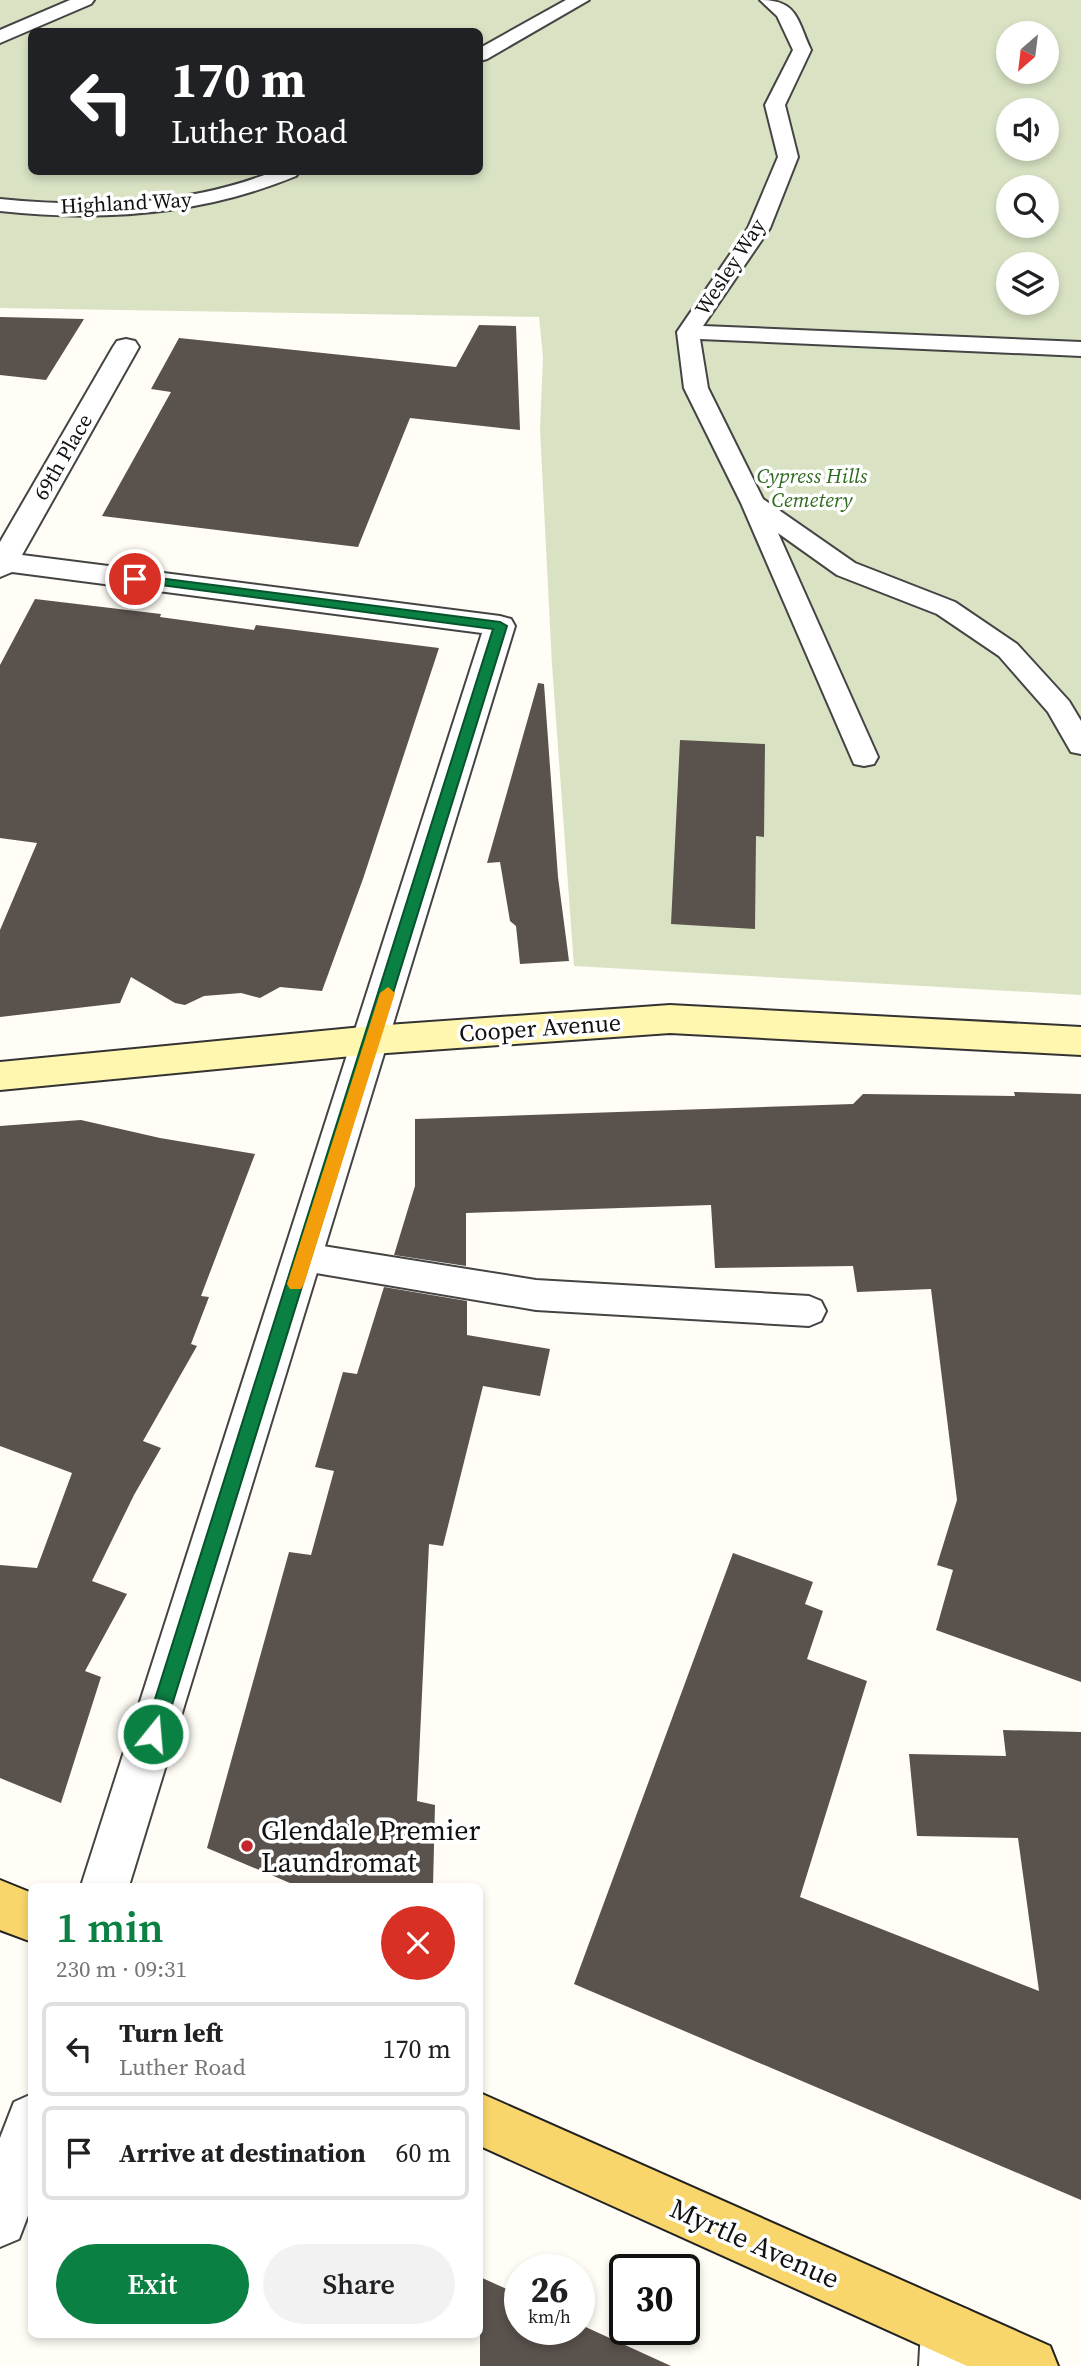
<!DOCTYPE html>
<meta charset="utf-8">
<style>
body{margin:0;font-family:"Source Serif 4",serif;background:#f2f2f2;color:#202124;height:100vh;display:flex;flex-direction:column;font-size:26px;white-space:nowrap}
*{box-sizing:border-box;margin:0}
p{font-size:23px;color:#757577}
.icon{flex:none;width:38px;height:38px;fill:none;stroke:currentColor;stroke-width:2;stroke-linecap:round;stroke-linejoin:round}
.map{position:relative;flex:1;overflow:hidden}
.drawer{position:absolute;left:28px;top:1883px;width:455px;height:455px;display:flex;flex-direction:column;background:#fff;border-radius:10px;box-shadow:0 4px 10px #0003}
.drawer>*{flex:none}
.hud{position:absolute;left:28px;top:28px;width:455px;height:147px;border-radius:10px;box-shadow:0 4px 10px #0003;background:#202124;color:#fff;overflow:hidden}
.needle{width:46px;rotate:208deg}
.tools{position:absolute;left:996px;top:21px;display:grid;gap:14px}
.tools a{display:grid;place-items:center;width:63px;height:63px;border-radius:50%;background:#fff;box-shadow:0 4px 10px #0003;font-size:35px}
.speed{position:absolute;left:504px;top:2254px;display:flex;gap:14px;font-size:35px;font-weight:700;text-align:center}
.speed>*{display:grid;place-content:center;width:91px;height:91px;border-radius:50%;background:#fff;box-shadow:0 4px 10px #0003;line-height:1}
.speed small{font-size:18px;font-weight:400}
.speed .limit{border:4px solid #111;border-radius:10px;background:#fff;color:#111}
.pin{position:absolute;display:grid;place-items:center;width:60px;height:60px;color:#fff;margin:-30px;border:4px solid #fff;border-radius:50%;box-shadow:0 2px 7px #0007}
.me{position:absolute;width:77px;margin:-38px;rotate:17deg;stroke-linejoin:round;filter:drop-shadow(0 0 5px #0008)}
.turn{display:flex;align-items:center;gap:24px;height:147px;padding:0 28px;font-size:32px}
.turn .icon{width:91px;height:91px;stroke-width:2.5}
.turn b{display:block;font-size:49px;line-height:60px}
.round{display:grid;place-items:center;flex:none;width:74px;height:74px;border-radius:37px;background:#f2f2f2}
.headline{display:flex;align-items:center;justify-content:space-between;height:119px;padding:0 28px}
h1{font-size:42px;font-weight:600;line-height:52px;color:#0b8043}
.action{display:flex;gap:14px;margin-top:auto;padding:14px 28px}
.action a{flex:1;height:80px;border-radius:42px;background:#0b8043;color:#fff;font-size:28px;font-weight:600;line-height:80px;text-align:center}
.action a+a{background:#f2f2f2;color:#202124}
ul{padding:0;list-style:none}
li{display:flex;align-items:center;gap:21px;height:94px;margin:0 14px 10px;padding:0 14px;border:4px solid #e0e0e0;border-radius:10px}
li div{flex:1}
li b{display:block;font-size:26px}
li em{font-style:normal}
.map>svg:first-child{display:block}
</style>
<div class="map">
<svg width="1081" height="2366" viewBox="0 0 1081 2366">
<rect width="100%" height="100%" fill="#fffdf5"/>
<!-- cemetery -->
<path fill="#d9e3c4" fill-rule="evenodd" d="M0 0H1081V995L574 966 552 665 540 429 543 357 539 317 0 308ZM32 32H480V172H32ZM1008 33H1046V72H1008ZM1008 110H1046V149H1008ZM1008 187H1046V226H1008ZM1008 264H1046V303H1008Z"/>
<!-- building -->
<path fill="#5a524d" d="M0 317 84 319 46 380 0 375Z
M479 325 516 326 520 430 410 418 358 547 102 516 171 392 151 389 179 338 456 367Z
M35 599 161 614 160 617 254 630 256 625 439 648 363 879 322 991 280 987 260 998 241 993 204 996 185 1005 175 1003 131 977 120 1003 0 1017V930L37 843 0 838V665Z
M538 683 544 684 558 877 569 961 520 964 516 926 510 921 500 862 487 863Z
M680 740 765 744 764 837 756 836 755 929 671 924Z
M1014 1092 1081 1094V1682L936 1630 953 1570 937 1565 957 1500 931 1289 857 1292 853 1266 715 1268 711 1205 466 1213V1266L394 1255 415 1186V1119L853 1104 863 1094 1015 1096Z
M81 1120 160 1138 255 1154 201 1296 209 1297 191 1344 197 1346 143 1441 161 1448 134 1495 92 1581 127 1594 85 1671 101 1677 61 1803 0 1778V1565L37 1568 72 1473 0 1446V1126Z
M384 1287 467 1301V1335L550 1349 540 1396 483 1386 443 1546 429 1544 417 1801 435 1805 433 1886H297L207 1848 289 1552 311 1555 334 1471 315 1467 343 1372 357 1374Z
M733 1553 813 1582 805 1604 823 1611 807 1659 867 1681 800 1897 1039 1991 1018 1838 917 1836 909 1754 1006 1756 1003 1730 1081 1732V2200L574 1984Z
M480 2277 520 2295V2329H579V2324L671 2366H480Z"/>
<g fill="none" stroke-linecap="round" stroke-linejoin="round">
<defs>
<path id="service" d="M70 0H94L91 4 0 43V30Z
M566 0H589L487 59 480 61V48Z
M760 0C798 0 797 20 811 50L785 105 798 157 770 228 703 326 1081 342V356L700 339 708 388 763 499 855 563 955 602 1017 644 1069 701 1081 721V754L1071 752 1048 712 999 656 937 614 837 575 778 533 878 757 874 764 864 766 854 764 741 503 684 388 677 332 748 228 778 157 765 105 793 50 777 16Z
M272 172H299L296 176C202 215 101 222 0 211V199C91 208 186 206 272 172Z
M304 1243 536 1280 809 1296 821 1301 826 1311 821 1321 809 1326 536 1310 304 1271 292 1267 287 1257 292 1247Z"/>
<path id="minor" d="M126 339 135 341 139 347 22 555 500 616 511 619 515 626 129 1886H81L482 633 12 572 0 577V542L113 347 117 341Z
M32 2094V2205L19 2239 0 2247V2138L14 2102Z
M949 2302 969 2310 977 2330 975 2366H919L921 2330 929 2310Z"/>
<path id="secondary" d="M670 1005 1081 1027V1055L670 1033 373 1054 0 1090V1062L373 1026Z"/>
<path id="primary" d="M0 1880 32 1893V1942L0 1930Z
M480 2093 1050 2346 1058 2366H967L480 2146Z"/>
</defs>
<!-- service casing -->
<use href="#service" stroke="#444" stroke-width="4"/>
<!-- minor casing -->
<use href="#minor" stroke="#444" stroke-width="4"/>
<!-- secondary casing -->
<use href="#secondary" stroke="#333" stroke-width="4"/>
<!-- primary casing -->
<use href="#primary" stroke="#222" stroke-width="4"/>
<!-- service -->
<use href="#service" fill="#fff" fill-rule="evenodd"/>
<!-- minor -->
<use href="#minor" fill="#fff" fill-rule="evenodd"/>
<!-- secondary -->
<use href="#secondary" fill="#fff6b0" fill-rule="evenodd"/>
<!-- primary -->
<use href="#primary" fill="#f9d66b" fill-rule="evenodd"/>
</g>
<!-- route -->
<path fill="#0b8043" stroke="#07532c" stroke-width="2" d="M135 575 500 622 507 626 163 1734 160 1741 153 1744 146 1741 144 1734 493 629 131 581V576Z"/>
<!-- slow -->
<path fill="#f59e0b" d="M388 987 395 993 304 1284 301 1289H290L287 1284 380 993Z"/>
<!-- markers -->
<circle fill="#c4262e" stroke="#fff" stroke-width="2.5" cx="247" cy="1846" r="7"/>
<g text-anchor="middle" stroke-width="7" stroke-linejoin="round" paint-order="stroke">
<!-- far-street labels -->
<g font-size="21" fill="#111" stroke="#fff">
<text transform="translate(126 203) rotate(-3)" y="7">Highland Way</text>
<text transform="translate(730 267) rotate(-57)" y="7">Wesley Way</text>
<text transform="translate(63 457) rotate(-60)" y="7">69th Place</text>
</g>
<!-- far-park labels -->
<g font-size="21" font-style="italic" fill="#2f6b1f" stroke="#fff">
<text x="812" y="483">Cypress Hills<tspan x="812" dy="24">Cemetery</tspan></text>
</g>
<!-- street labels -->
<g font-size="24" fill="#111" stroke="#fff">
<text transform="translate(540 1028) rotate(-4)" y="8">Cooper Avenue</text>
</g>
<!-- near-poi labels -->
<g font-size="28" fill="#111" stroke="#fff" text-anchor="start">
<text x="261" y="1840">Glendale Premier<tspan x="261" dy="32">Laundromat</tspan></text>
</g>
<!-- near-street labels -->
<g font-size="28" fill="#111" stroke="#fff">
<text transform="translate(755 2243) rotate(24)" y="10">Myrtle Avenue</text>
</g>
</g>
</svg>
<div class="tools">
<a><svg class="needle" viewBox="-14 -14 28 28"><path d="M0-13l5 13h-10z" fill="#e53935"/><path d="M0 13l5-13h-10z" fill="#757577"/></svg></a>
<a><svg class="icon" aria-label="sound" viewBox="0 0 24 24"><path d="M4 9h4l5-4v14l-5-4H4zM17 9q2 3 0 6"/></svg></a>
<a><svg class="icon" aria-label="search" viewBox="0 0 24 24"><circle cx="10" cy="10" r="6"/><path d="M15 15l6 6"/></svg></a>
<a><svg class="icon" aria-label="layers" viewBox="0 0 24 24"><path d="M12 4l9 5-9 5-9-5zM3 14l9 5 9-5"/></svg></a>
</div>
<div class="speed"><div>26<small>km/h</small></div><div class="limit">30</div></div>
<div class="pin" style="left:135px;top:579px;background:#d93025"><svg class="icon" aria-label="arrive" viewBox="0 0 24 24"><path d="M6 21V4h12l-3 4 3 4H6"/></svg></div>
<svg class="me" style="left:153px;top:1734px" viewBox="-20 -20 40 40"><circle r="17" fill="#0b8043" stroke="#fff" stroke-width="3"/><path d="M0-11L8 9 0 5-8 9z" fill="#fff"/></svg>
<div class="hud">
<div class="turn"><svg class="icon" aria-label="left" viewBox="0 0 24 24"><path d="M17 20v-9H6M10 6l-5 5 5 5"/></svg><div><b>170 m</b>Luther Road</div></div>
</div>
<section class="drawer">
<div class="headline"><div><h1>1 min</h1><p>230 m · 09:31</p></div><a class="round" style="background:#d93025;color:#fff"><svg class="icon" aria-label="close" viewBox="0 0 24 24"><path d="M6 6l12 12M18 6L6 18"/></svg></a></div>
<ul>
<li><svg class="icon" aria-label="left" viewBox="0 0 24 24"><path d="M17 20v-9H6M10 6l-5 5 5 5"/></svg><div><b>Turn left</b><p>Luther Road</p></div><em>170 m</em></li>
<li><svg class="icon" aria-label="arrive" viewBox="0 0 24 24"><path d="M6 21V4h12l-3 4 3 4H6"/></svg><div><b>Arrive at destination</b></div><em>60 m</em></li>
</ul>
<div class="action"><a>Exit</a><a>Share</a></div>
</section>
</div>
